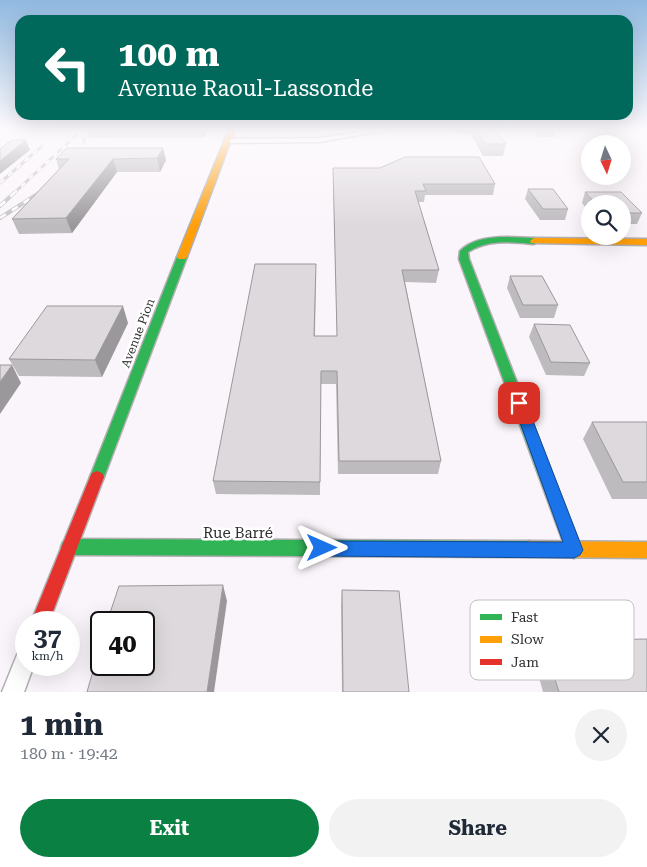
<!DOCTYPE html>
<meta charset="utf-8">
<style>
body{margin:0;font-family:"Roboto Serif",serif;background:#f2f2f3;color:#1f2937;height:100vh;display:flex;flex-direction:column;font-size:19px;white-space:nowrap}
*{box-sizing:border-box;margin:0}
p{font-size:16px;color:#747a83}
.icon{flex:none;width:28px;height:28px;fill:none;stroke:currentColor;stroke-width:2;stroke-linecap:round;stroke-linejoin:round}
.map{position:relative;height:692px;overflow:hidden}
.details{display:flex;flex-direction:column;background:#fff;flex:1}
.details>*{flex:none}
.guide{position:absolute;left:15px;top:15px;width:618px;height:105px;border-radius:15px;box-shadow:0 5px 20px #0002;background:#00695c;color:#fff;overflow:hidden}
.needle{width:32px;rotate:176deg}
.tools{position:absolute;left:581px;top:135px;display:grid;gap:10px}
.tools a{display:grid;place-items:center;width:50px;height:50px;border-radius:50%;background:#fff;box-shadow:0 5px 20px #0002;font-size:25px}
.speed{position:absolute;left:15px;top:611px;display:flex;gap:10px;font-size:25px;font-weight:700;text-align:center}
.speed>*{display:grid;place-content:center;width:65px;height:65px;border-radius:50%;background:#fff;box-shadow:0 5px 20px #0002;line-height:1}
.speed small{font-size:12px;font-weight:400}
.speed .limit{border:2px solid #111;border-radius:8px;background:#fff;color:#111}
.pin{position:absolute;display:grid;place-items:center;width:42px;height:42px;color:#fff;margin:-21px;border-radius:10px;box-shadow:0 2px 8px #0006}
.me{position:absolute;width:55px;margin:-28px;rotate:90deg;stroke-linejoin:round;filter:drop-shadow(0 0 4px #0008)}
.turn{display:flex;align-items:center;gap:18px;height:105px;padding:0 20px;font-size:22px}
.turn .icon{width:65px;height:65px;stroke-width:2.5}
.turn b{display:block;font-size:35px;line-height:42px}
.round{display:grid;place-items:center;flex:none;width:52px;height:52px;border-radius:26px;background:#f2f2f3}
.head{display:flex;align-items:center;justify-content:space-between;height:85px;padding:0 20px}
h1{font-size:30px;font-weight:700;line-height:38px}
.button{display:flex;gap:10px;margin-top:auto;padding:10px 20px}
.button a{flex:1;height:58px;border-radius:30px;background:#0b8043;color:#fff;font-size:20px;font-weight:700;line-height:58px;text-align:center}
.button a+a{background:#f2f2f3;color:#1f2937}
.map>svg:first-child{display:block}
</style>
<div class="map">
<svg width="647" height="692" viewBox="0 0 647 692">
<rect width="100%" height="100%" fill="#faf5fa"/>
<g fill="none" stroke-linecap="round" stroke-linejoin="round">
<defs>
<path id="street" d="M379 129H392L320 142 227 143 224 141 227 139 320 138Z
M26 647V665H34L24 692H2L19 650Z"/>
<path id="fast" d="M507 237 534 238 538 241 534 244C511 242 488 239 468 252L469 259 582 550 580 556 574 558 568 556 566 550 459 259 460 251C472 239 490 237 507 237Z
M182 254 187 257 104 477 102 481 97 483 92 481 90 477 177 257Z
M69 539 529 541 535 543 537 549 535 555 529 557 69 555 63 552 61 547 63 542Z"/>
<path id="slow" d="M229 129H235L187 257 185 259H179L177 257Z
M534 238 647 239V245L531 243 530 241Z
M529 541 647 542V558L529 557 523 555 521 549 523 543Z"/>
<path id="jam" d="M97 471 102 473 104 477 49 622H31L90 477 92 473Z"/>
</defs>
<!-- street casing -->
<use href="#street" stroke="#b1aeb1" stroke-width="3"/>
<!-- fast casing -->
<use href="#fast" stroke="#b1aeb1" stroke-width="3"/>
<!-- slow casing -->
<use href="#slow" stroke="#b1aeb1" stroke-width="3"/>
<!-- jam casing -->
<use href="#jam" stroke="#b1aeb1" stroke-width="3"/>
<!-- street -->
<use href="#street" fill="#fefefe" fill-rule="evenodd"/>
<!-- fast -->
<use href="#fast" fill="#30b455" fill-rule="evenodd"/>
<!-- slow -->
<use href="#slow" fill="#ff9f0a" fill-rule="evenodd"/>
<!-- jam -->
<use href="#jam" fill="#e5322d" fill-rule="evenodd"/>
<defs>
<path id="rail-far1" d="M79 159 82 152 86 129
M0 183 42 146
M13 194 83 129
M37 194 43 190"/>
<path id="rail" d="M0 206 14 193
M0 218 39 193"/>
</defs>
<!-- rail-far1 casing -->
<use href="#rail-far1" stroke="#c2c1c2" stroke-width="3"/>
<!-- rail casing -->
<use href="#rail" stroke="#c2c1c2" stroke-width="4"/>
<!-- rail-far1 -->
<use href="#rail-far1" stroke="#fff" stroke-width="2" stroke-dasharray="5.5" stroke-linecap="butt"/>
<!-- rail -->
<use href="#rail" stroke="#fff" stroke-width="2.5" stroke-dasharray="7" stroke-linecap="butt"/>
</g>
<!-- wall -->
<path fill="#bebbbe" d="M86 129H208L204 137 89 138Z
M450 129H495L506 144 503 156H483L470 133H452Z
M532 129H556L554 137H538Z
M163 148 166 160 160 172H117L72 233 19 234 12 219 59 169 56 159Z
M333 168 495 184 493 195H425L424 202H418L439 270 436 283 405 282 441 461 438 474H338L336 384H321L320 495 216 494 213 481 316 276 315 336H337Z
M528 189 568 209 565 220H540L525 199Z
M585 192H621L642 213 637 224H622V204H590V213L582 203Z
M510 276 558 305 554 318H520L507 288Z
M128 323 102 377 19 376 9 359Z
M534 324 590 363 584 376 546 375 529 337Z
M592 422H647V499H612L583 439Z
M342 590 409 692H342L341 606Z
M543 641 647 692H543L533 655Z"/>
<!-- shaded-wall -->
<path fill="#9b989b" d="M203 129H208L204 137Z
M26 140 30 150 0 174V161Z
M163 148 166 160 160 172 157 158Z
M113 159 117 172 72 233 66 218Z
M123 306 128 323 102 377 95 360Z
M12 365 21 383 0 414V382Z
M223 585 227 601 214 692H207Z"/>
<!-- building -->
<path fill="#ddd9dd" stroke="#9b989b" d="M476 129H495L506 144H486Z
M12 140H26L0 161V149Z
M67 148H163L157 158 113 159 66 218 12 219 69 159H56Z
M405 157H479L495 184H423L426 191H415L439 270H402L441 461H339L337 371H321L320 482 213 481 255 264H316L314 336H337L333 168H380Z
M528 189H553L568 209H543Z
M585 192H621L642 213H622V204H596Z
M510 276H542L558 305H523Z
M47 306H123L95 360 9 359Z
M534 324 570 325 590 363 551 362Z
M0 365H12L0 382Z
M592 422H647V482H623Z
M223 585 207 692H87L101 643V665H144V622H107L119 586Z
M342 590 399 591 409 692H343Z
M647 639V692H559L543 641Z"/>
<!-- sky -->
<linearGradient id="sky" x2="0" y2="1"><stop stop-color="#90b9e0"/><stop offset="0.57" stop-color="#fdfafd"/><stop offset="1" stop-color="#fdfafd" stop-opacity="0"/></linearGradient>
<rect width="647" height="226" fill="url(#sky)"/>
<!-- route -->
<path fill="#1a73e8" stroke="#114b97" d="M519 399 526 403 583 550 580 555 574 558 322 556 316 554 313 548 316 543 322 541 563 542 513 403Z"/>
<g text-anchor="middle" stroke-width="5" stroke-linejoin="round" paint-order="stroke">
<!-- street labels -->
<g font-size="12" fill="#333034" stroke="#fff">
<text transform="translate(138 333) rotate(-69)" y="4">Avenue Pion</text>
</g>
<!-- near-street labels -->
<g font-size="15" fill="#333034" stroke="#fff">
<text x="238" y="538">Rue Barré</text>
</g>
</g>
<!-- legend -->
<rect x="470" y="600" width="164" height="80" rx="8" fill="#fff" stroke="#c2c1c2" stroke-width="1"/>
<rect x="480" y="614" width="22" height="6" fill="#30b455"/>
<rect x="480" y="636" width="22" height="7" fill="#ff9f0a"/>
<rect x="480" y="659" width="22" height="6" fill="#e5322d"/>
<g font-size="14" fill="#333034">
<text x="511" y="622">Fast</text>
<text x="511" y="644">Slow</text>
<text x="511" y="667">Jam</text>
</g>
</svg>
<div class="tools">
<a><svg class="needle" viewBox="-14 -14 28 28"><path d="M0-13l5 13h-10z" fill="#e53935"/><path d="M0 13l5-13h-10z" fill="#747a83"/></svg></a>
<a><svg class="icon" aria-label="search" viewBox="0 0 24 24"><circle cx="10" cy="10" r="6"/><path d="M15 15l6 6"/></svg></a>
</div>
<div class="speed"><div>37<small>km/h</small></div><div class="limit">40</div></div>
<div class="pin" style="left:519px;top:403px;background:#d93025"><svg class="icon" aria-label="arrive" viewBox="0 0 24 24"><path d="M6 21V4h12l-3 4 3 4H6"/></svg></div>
<svg class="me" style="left:322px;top:548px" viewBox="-20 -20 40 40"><path d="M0-17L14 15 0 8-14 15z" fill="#1a73e8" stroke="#fff" stroke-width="4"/></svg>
<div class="guide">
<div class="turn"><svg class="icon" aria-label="left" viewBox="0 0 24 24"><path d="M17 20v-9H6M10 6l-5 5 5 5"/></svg><div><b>100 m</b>Avenue Raoul-Lassonde</div></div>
</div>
</div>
<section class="details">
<div class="head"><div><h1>1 min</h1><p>180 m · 19:42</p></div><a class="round"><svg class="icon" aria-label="close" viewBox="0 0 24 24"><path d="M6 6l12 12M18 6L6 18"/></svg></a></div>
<div class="button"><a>Exit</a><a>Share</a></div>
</section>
